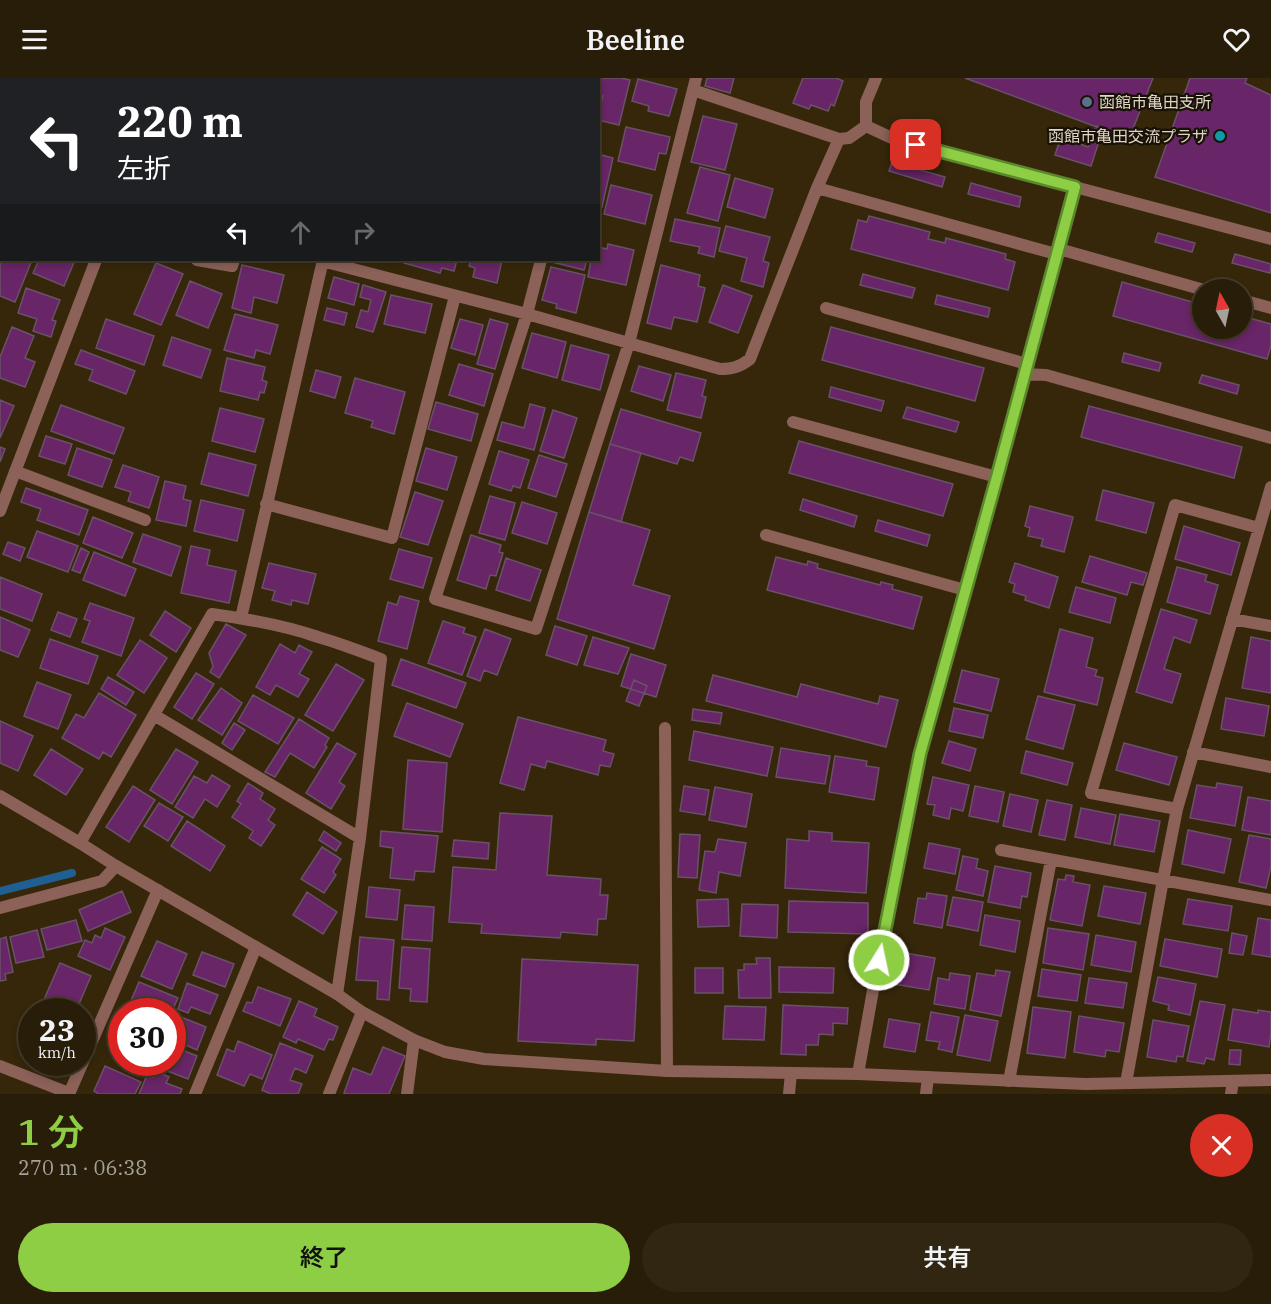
<!DOCTYPE html>
<html lang="ja">
<meta charset="utf-8">
<style>
body{margin:0;font-family:"IBM Plex Serif","Noto Sans JP",serif;background:#302612;color:#f1f3f6;height:100vh;display:flex;flex-direction:column;font-size:22px;white-space:nowrap}
*{box-sizing:border-box;margin:0}
p{font-size:20px;color:#a5a29c}
.icon{flex:none;width:33px;height:33px;fill:none;stroke:currentColor;stroke-width:2;stroke-linecap:round;stroke-linejoin:round}
.map{position:relative;height:1016px;overflow:hidden}
.sheet{display:flex;flex-direction:column;background:#281d08;flex:1}
.sheet>*{flex:none}
.banner{position:absolute;left:0px;top:0px;width:600px;height:183px;box-shadow:0 3px 9px #0003,0 0 0 2px #443b29;background:#202124;color:#fff;overflow:hidden}
.needle{width:39px;rotate:351deg}
.fabs{position:absolute;left:1192px;top:201px;display:grid;gap:12px}
.fabs a{display:grid;place-items:center;width:60px;height:60px;border-radius:50%;background:#281d08;box-shadow:0 3px 9px #0003,0 0 0 2px #443b29;font-size:30px}
.speed{position:absolute;left:18px;top:920px;display:flex;gap:12px;font-size:30px;font-weight:700;text-align:center}
.speed>*{display:grid;place-content:center;width:78px;height:78px;border-radius:50%;background:#281d08;box-shadow:0 3px 9px #0003,0 0 0 2px #443b29;line-height:1}
.speed small{font-size:15px;font-weight:400}
.speed .limit{border:9px solid #d22;background:#fff;color:#111}
.pin{position:absolute;display:grid;place-items:center;width:51px;height:51px;color:#fff;margin:-26px;border-radius:12px;box-shadow:0 3px 9px #0006}
.me{position:absolute;width:66px;margin:-33px;rotate:10deg;stroke-linejoin:round;filter:drop-shadow(0 0 4px #0008)}
.turn{display:flex;align-items:center;gap:21px;height:126px;padding:0 18px;font-size:27px}
.turn .icon{width:78px;height:78px;stroke-width:2.5}
.turn b{display:block;font-size:42px;line-height:51px}
.lanes{display:flex;align-items:center;height:57px;padding:0 18px;background:#0003;justify-content:center;gap:30px;direction:ltr}
.lanes .off{opacity:.35}
.round{display:grid;place-items:center;flex:none;width:63px;height:63px;border-radius:32px;background:#302612}
.head{display:flex;align-items:center;justify-content:space-between;height:102px;padding:0 18px}
h1{font-size:36px;font-weight:600;line-height:45px;color:#8dce44}
.cta{display:flex;gap:12px;margin-top:auto;padding:12px 18px}
.cta a{flex:1;height:69px;border-radius:36px;background:#8dce44;color:#111;font-size:24px;font-weight:600;line-height:69px;text-align:center}
.cta a+a{background:#302612;color:#f1f3f6}
header{display:flex;justify-content:space-between;align-items:center;height:78px;padding:0 18px;background:#281d08;font-size:27px;font-weight:600}
.map>svg:first-child{display:block}
</style>
<header><svg class="icon" aria-label="menu" viewBox="0 0 24 24"><path d="M4 6h16M4 12h16M4 18h16"/></svg>Beeline<svg class="icon" aria-label="heart" viewBox="0 0 24 24"><path d="M12 20l-8-8c-3-5 5-10 8-4 3-6 11-1 8 4z"/></svg></header>
<div class="map">
<svg width="1271" height="1016" viewBox="0 0 1271 1016">
<rect width="100%" height="100%" fill="#36270b"/>
<g fill="none" stroke-linecap="round" stroke-linejoin="round">
<!-- stream -->
<path stroke="#1f5f91" stroke-width="8" d="M0 813 72 795"/>
</g>
<!-- building -->
<path fill="#682567" stroke="#695168" stroke-width="1.5" d="M58 0H81V2H57Z
M87 0H118L117 2H87Z
M386 0H445L444 2H386Z
M512 0H559V2H511Z
M600 0H621L630 2 619 47 598 42V35L603 18 598 17Z
M707 0H734L730 15 705 8Z
M803 0H836L843 3 834 28 831 26 828 33 811 27 809 31 793 25Z
M965 0H1153L1129 61Z
M1190 0H1247L1245 5 1271 17V135L1155 99Z
M638 1 677 11 669 38 648 33 649 28 632 23Z
M703 38 737 46 725 92 691 84Z
M1096 48 1103 51 1091 88 1055 77 1061 59 1088 69Z
M626 49 670 59 666 76 659 75 655 92 618 83Z
M598 76 613 80 602 129 598 128Z
M892 84 945 99 942 109 889 93Z
M700 89 730 97 718 143 687 135Z
M735 100 773 111 765 140 727 129Z
M971 105 1021 119 1019 129 968 116Z
M611 107 652 117 645 146 604 136Z
M869 138 930 154 928 161 945 165 946 160 1006 176 1005 181 1015 184 1008 212 851 171 858 142 867 144Z
M675 141 720 150 714 179 698 175 700 169 670 163Z
M726 148 770 159 763 183 769 185 763 209 741 203 747 180 719 173Z
M1158 155 1195 165 1192 174 1155 164Z
M608 166 634 172 626 207 588 199 591 182H598V169L607 171Z
M2 167V182H32L15 224 0 218V171Z
M1235 176 1271 186 1270 195 1232 185Z
M39 182H75L64 208 33 195Z
M405 182H457L454 193 442 190 440 195 404 185Z
M471 182H502L497 205 473 199 475 190 469 188Z
M553 182H587L584 192 552 184Z
M156 185 183 196 161 247 134 236Z
M242 187 284 197 277 225 254 219 251 235 232 230Z
M661 187 700 197 698 208 705 210 697 244 674 239 671 251 647 245Z
M551 189 585 197 576 235 556 230 557 226 542 222Z
M863 196 915 210 912 220 860 207Z
M334 199 359 206 354 227 328 220Z
M190 203 222 216 208 250 176 237Z
M1122 204 1203 227V250H1242V238L1271 246V268L1267 281 1113 238Z
M363 207 386 214 373 254 356 249 361 232 368 234 371 222 360 219Z
M723 207 752 218 738 255 709 244Z
M26 210 60 222 52 242 56 243 51 259 33 253 37 241 18 235Z
M391 217 432 226 425 255 384 246Z
M937 217 990 230 988 239 935 226Z
M327 230 347 235 344 247 324 242Z
M235 236 278 247 270 276 256 272 254 280 224 272Z
M106 241 154 258 144 287 96 270Z
M460 241 483 247 475 277 451 270Z
M490 241 508 246 495 291 477 286Z
M12 249 34 258 25 280 35 284 25 309 0 300V279Z
M831 249 984 290 975 323 822 282Z
M532 255 566 264 557 300 522 290Z
M172 259 211 272 201 300 163 287Z
M571 267 609 277 600 312 562 302Z
M81 272 135 293 126 316 89 302 93 292 75 286Z
M1124 275 1161 285 1159 293 1122 284Z
M227 280 265 289 262 302 267 304 264 315 260 314 258 322 220 313Z
M459 286 493 296 484 328 449 317Z
M639 288 671 297 663 323 631 313Z
M316 292 341 299 335 320 310 313Z
M676 295 706 302 702 318 706 319 701 340 667 332Z
M1202 297 1239 307 1237 316 1199 305Z
M355 300 405 314 394 356 371 349 373 343 345 335Z
M831 309 884 323 881 333 829 319Z
M0 322 14 328 0 360Z
M436 324 478 336 471 363 428 351Z
M530 326 545 330 534 372 497 362 502 344 524 350Z
M61 327 124 350 114 376 51 353Z
M1089 328 1242 369 1234 400 1081 359Z
M907 329 959 344 956 354 903 340Z
M220 330 264 341 255 374 212 363Z
M621 331 701 355 693 383 680 379 677 386 610 366Z
M553 332 577 340 564 380 540 373Z
M46 358 72 366 65 386 39 378Z
M799 363 953 406 943 438 789 395Z
M610 366 641 375 621 444 589 434Z
M0 369 5 371 0 384Z
M77 370 112 382 102 409 68 397Z
M426 370 457 379 447 412 416 403Z
M499 373 529 382 520 410 513 408 511 413 489 406Z
M209 375 256 387 248 418 201 406Z
M539 377 567 386 556 419 528 410Z
M123 387 159 399 149 430 128 423 131 414 115 409Z
M165 403 186 408 183 421 191 423 186 448 156 442Z
M26 410 88 432 79 457 37 442 41 431 21 424Z
M1103 412 1154 425 1146 455 1096 442Z
M415 414 443 423 428 467 400 459Z
M490 418 515 425 505 462 479 455Z
M803 421 857 438 854 449 800 432Z
M201 422 244 432 237 463 194 453Z
M522 424 557 435 547 466 512 455Z
M1030 428 1073 439 1064 474 1041 468 1043 461 1028 458 1030 450 1025 448Z
M589 434 650 452 633 507 670 518 654 571 557 541Z
M93 439 133 455 122 480 83 465Z
M878 442 930 457 927 468 875 453Z
M1184 448 1240 465 1231 497 1175 481Z
M37 453 78 468 68 494 27 479Z
M143 456 181 469 171 498 133 484Z
M471 457 501 467 499 474 503 475 496 498 490 497 486 511 457 502Z
M8 464 25 470 20 483 3 476Z
M191 468 210 472 207 487 236 493 229 525 181 515Z
M81 470 89 474 80 495 72 492Z
M399 471 432 480 423 510 390 501Z
M94 474 136 491 125 518 83 502Z
M1090 478 1147 495 1143 507 1131 504 1127 517 1082 504Z
M776 479 807 487 808 483 818 486 817 490 880 507 881 504 893 507 892 511 922 519 913 551 767 512Z
M506 480 541 492 530 523 496 512Z
M269 485 316 496 308 526 292 522 291 527 272 522 275 513 262 510Z
M1015 485 1058 499 1049 530 1025 522 1026 518 1013 514 1015 506 1009 504Z
M1177 489 1207 497 1205 503 1218 507 1210 536 1167 524Z
M0 499 42 516 32 543 0 531Z
M1076 509 1116 520 1110 545 1069 534Z
M400 518 419 523 407 571 378 563 388 524 397 527Z
M90 525 134 540 121 578 82 564 90 543 84 541Z
M1161 531 1197 542 1190 565 1174 559 1164 591 1181 596 1172 625 1136 614Z
M165 533 191 550 176 574 150 557Z
M58 534 77 541 70 559 51 552Z
M0 539 30 552 18 579 0 572Z
M443 543 465 550 463 555 476 559 462 597 428 585Z
M226 546 246 557 219 600 210 594 213 588 209 575Z
M555 548 587 558 577 587 546 577Z
M485 551 511 561 497 597 484 592 480 603 467 598Z
M1060 551 1093 560 1086 589 1097 592 1095 598 1103 600 1097 627 1044 614Z
M593 559 629 570 618 596 584 587Z
M1251 559 1271 563V615L1242 610Z
M50 561 98 578 88 606 40 590Z
M140 562 167 580 144 615 117 597Z
M280 566 295 575 299 567 312 574 299 596 309 601 298 619 276 607 270 617 256 609Z
M631 576 666 587 656 619 621 608Z
M401 581 466 605 456 630 392 607Z
M336 586 364 602 333 653 305 637Z
M962 592 999 601 991 633 954 624Z
M196 595 214 606 192 641 174 629Z
M713 597 797 619 801 606 878 626 880 618 898 622 886 669 706 623Z
M108 599 134 614 126 627 101 611Z
M634 602 647 608 639 628 626 623Z
M37 604 71 617 58 651 24 638Z
M221 610 242 625 222 657 198 642Z
M99 615 136 637 111 679 103 674 99 681 62 660 76 636 84 640Z
M253 617 294 640 278 666 238 643Z
M1038 618 1075 627 1063 671 1026 661Z
M1226 620 1269 628 1264 658 1221 651Z
M407 625 463 646 450 679 394 658Z
M954 630 988 637 983 660 949 653Z
M693 631 722 635 720 646 692 642Z
M518 639 606 662 603 673 614 676 610 689 600 687 598 697 547 683 545 690 531 686 524 712 500 705Z
M299 641 329 660 325 667 327 669 314 690 290 675 275 699 265 694Z
M0 643 33 658 18 693 0 685Z
M234 645 245 652 232 672 222 665Z
M694 653 773 669 767 698 689 682Z
M949 663 976 671 970 693 942 685Z
M337 665 356 676 339 704 345 708 331 731 306 715Z
M1124 665 1177 679 1169 707 1116 692Z
M781 670 830 678 825 706 776 699Z
M51 671 83 691 66 717 34 697Z
M176 671 198 684 172 726 150 712Z
M1026 673 1073 685 1067 707 1021 695Z
M835 678 867 683 866 688 879 690 874 722 829 714Z
M408 682 447 685 442 754 403 751Z
M212 697 230 708 217 729 205 721 193 740 175 729 194 698 207 705Z
M933 699 969 707 963 733 951 730 949 741 933 737 935 727 927 726Z
M248 705 263 715 260 721 275 731 268 742 275 747 261 768 249 760 253 753 232 739 241 726 237 723Z
M1217 705 1242 709 1235 748 1190 740 1197 707 1216 710Z
M133 708 155 722 129 764 106 749Z
M684 708 709 712 705 737 680 733Z
M975 708 1004 714 998 744 969 738Z
M715 709 752 716 746 749 709 742Z
M1010 716 1038 722 1031 754 1003 748Z
M1248 719 1271 723V757L1242 752Z
M1047 722 1072 727 1065 762 1039 757Z
M159 725 183 739 168 763 144 748Z
M1081 730 1116 737 1110 766 1075 759Z
M500 735 552 738 547 797 601 801 600 817H608L606 841H598L597 857 561 854 560 860 481 855 482 846 449 844 453 789 496 792Z
M1120 736 1160 743 1154 774 1114 767Z
M187 743 225 768 210 793 171 768Z
M1188 752 1231 761 1224 795 1182 786Z
M324 753 341 765 336 773 319 762Z
M381 753 438 758 434 794 415 793 414 802 390 800 393 770 380 768Z
M809 753 832 755V763L869 765 866 815 785 810 787 761 809 763Z
M680 756 700 757 697 800 678 799Z
M1249 757 1271 761V788L1266 810 1239 804Z
M718 761 746 765 740 798 719 794 716 815 699 812 705 773 715 774Z
M454 762 489 765 488 781 452 778Z
M929 765 960 771 955 796 924 790Z
M322 769 341 781 333 794 336 797 324 815 301 801Z
M963 778 978 781 976 790 988 793 983 818 956 812Z
M995 788 1031 795 1027 819 1022 818 1020 830 988 824Z
M1066 797 1074 798 1073 804 1090 807 1082 848 1050 842 1058 801 1065 802Z
M1104 808 1146 815 1140 846 1098 838Z
M369 809 400 812 397 842 366 839Z
M122 813 131 834 88 853 79 832Z
M307 814 337 834 323 856 293 837Z
M927 815 947 818 942 850 914 845 918 820 926 821Z
M953 819 983 824 978 853 947 847Z
M728 821 729 848 698 849 697 822Z
M1188 821 1232 828 1228 853 1183 846Z
M789 823 868 825V856L788 854Z
M742 826 778 827 777 860 740 858Z
M405 827 434 829 432 863 402 861Z
M985 837 1020 843 1015 874 980 867Z
M1258 840 1271 842V879L1252 876Z
M76 842 82 863 47 872 41 851Z
M105 850 125 859 110 892 78 878 85 862 92 865 95 857 101 860Z
M1048 850 1089 856 1083 892 1043 885Z
M37 852 44 879 16 885 10 859Z
M1232 855 1247 858 1243 877 1229 875Z
M1096 857 1136 864 1131 894 1091 887Z
M6 859 13 894 5 896 6 902 0 903V861Z
M360 859 394 862 389 922 377 921 378 903 356 902Z
M1165 861 1222 871 1217 899 1160 888Z
M157 863 187 876 172 911 141 898Z
M402 869 430 871 427 924 410 923 411 911 399 910Z
M202 874 234 886 225 909 193 897Z
M905 875 935 880 929 912 893 906 896 887 903 888Z
M756 880H770L771 920H739L738 892H744V886H757Z
M522 881 638 887 634 963 596 961V967L518 963Z
M60 885 91 898 76 933H39Z
M779 889 834 890 833 915 779 914Z
M695 890H723V915H695Z
M1042 891 1081 897 1077 923 1038 918Z
M996 892 1010 894 1001 938 970 932 977 895 995 898Z
M950 895 970 898 965 931 934 926 938 900 949 902Z
M1158 899 1196 906 1190 937 1168 932 1169 927 1153 923Z
M1089 900 1127 905 1123 930 1085 925Z
M139 904 178 920 172 933H143L129 927Z
M187 905 218 917 210 936 191 929 188 935 178 931Z
M258 909 291 921 280 948 243 933 247 924 252 925Z
M299 923 317 931 314 938 338 949 333 962 329 961 324 972 298 961 296 965 283 959Z
M1200 923 1225 927 1214 982 1206 980 1204 986 1187 983Z
M783 927 848 930 847 946 833 945V957L819 956 818 967H806V977L781 976Z
M725 928 766 929 764 962 723 961Z
M1033 929 1071 934 1065 980 1027 975Z
M1233 931 1258 935V932L1271 934V954L1269 969 1228 962Z
M931 934 959 939 952 974 938 971 940 964 926 962Z
M176 937 206 949 197 972 172 961V946Z
M965 937 998 943 990 983 957 977Z
M1079 938 1124 945 1119 974 1106 972 1105 979 1074 974Z
M889 941 920 946 915 974 884 969Z
M1153 942 1189 948 1183 979 1177 978 1176 984 1147 979Z
M32 952V981L21 977Z
M120 955 122 956V973L114 969Z
M238 963 272 977 262 1001 250 996 244 1008 217 997 227 971 234 974Z
M280 965 313 978 306 995 295 990 290 1002 302 1006 298 1016H271L262 1012Z
M172 968 197 978 188 1001 152 987 153 984H172Z
M383 969 405 978 389 1016H347L344 1015 353 990 371 997Z
M1230 972H1241L1240 987 1229 986Z
M38 984H54L52 990Z
M129 984H148L145 991Z
M105 988 141 1004 135 1016H99L94 1013Z
M155 993 169 999 166 1005 182 1011 180 1016H139L147 997 153 999Z"/>
<g fill="none" stroke-linecap="round" stroke-linejoin="round">
<!-- minor -->
<path stroke="#8b6158" stroke-width="12" d="M20 2V0
M150 2V0
M289 2V0
M372 2 373 0
M586 2 587 0
M693 12 839 61
M0 75 2 69
M817 110 1056 176
M0 142H2
M1059 171 1204 212
M197 182 232 188 234 182
M541 182 527 236 435 521 536 551 629 265 696 0
M322 183 527 236 720 291C732 291 740 289 750 281L817 110 839 61 849 60 866 48
M1242 222 1271 230
M826 230 1027 286
M1024 296 1046 297 1271 360
M793 344 997 399
M15 393 145 442
M266 426 392 460 455 218
M0 433 96 182
M766 457 965 512
M241 540 323 182
M1232 541 1271 548
M154 637 360 760
M665 650 667 993
M1193 674 1271 689
M1177 731 1091 715 1175 427 1259 450
M80 765 212 536C248 541 284 547 318 559 339 565 360 573 381 581L360 760 337 916
M1001 772 1271 822
M0 830 102 803 116 788
M0 988 69 1015
M858 996 882 862 920 676 997 399 1075 109
M1009 1003 1051 782
M1126 1005 1163 802 1177 731 1271 409
M69 1016 158 812
M195 1016 256 869
M329 1016 362 934
M407 1016 414 962
M789 1016 791 995
M926 1016 928 999
M1231 1016 1233 1003"/>
<!-- tertiary -->
<path stroke="#8b6158" stroke-width="12" d="M876 0 866 24V48L894 61 1271 161
M0 718 80 765 116 788 337 916 362 934 414 962 445 974 484 981 667 993 858 996 1085 1006 1271 1002"/>
</g>
<g fill="none" stroke-linecap="round" stroke-linejoin="round">
<defs>
<path id="route" d="M879 882 920 676 997 399 1075 109 916 67"/>
</defs>
<!-- route casing -->
<use href="#route" stroke="#5c862c" stroke-width="15"/>
<!-- route -->
<use href="#route" stroke="#8dce44" stroke-width="10"/>
</g>
<!-- markers -->
<circle fill="#5c6f8a" stroke="#181206" stroke-width="2" cx="1087" cy="24" r="6"/>
<circle fill="#0f9aa8" stroke="#181206" stroke-width="2" cx="1220" cy="58" r="6"/>
<g text-anchor="middle" stroke-width="4.5" stroke-linejoin="round" paint-order="stroke">
<!-- poi labels -->
<g font-size="16" fill="#ded5c5" stroke="#181206" text-anchor="start">
<text x="1099" y="30">函館市亀田支所</text>
<text x="1208" y="64" text-anchor="end">函館市亀田交流プラザ</text>
</g>
</g>
</svg>
<div class="fabs">
<a><svg class="needle" viewBox="-14 -14 28 28"><path d="M0-13l5 13h-10z" fill="#e53935"/><path d="M0 13l5-13h-10z" fill="#a5a29c"/></svg></a>
</div>
<div class="speed"><div>23<small>km/h</small></div><div class="limit">30</div></div>
<div class="pin" style="left:916px;top:67px;background:#d93025"><svg class="icon" aria-label="arrive" viewBox="0 0 24 24"><path d="M6 21V4h12l-3 4 3 4H6"/></svg></div>
<svg class="me" style="left:879px;top:882px" viewBox="-20 -20 40 40"><circle r="17" fill="#8dce44" stroke="#fff" stroke-width="3"/><path d="M0-11L8 9 0 5-8 9z" fill="#fff"/></svg>
<div class="banner">
<div class="turn"><svg class="icon" aria-label="left" viewBox="0 0 24 24"><path d="M17 20v-9H6M10 6l-5 5 5 5"/></svg><div><b>220 m</b>左折</div></div>
<div class="lanes"><svg class="icon" aria-label="left" viewBox="0 0 24 24"><path d="M17 20v-9H6M10 6l-5 5 5 5"/></svg><svg class="icon off" aria-label="ahead" viewBox="0 0 24 24"><path d="M12 20V5M6 11l6-6 6 6"/></svg><svg class="icon off" aria-label="right" viewBox="0 0 24 24"><path d="M7 20v-9h11M14 6l5 5-5 5"/></svg></div>
</div>
</div>
<section class="sheet">
<div class="head"><div><h1>1 分</h1><p>270 m · 06:38</p></div><a class="round" style="background:#d93025;color:#fff"><svg class="icon" aria-label="close" viewBox="0 0 24 24"><path d="M6 6l12 12M18 6L6 18"/></svg></a></div>
<div class="cta"><a>終了</a><a>共有</a></div>
</section>
